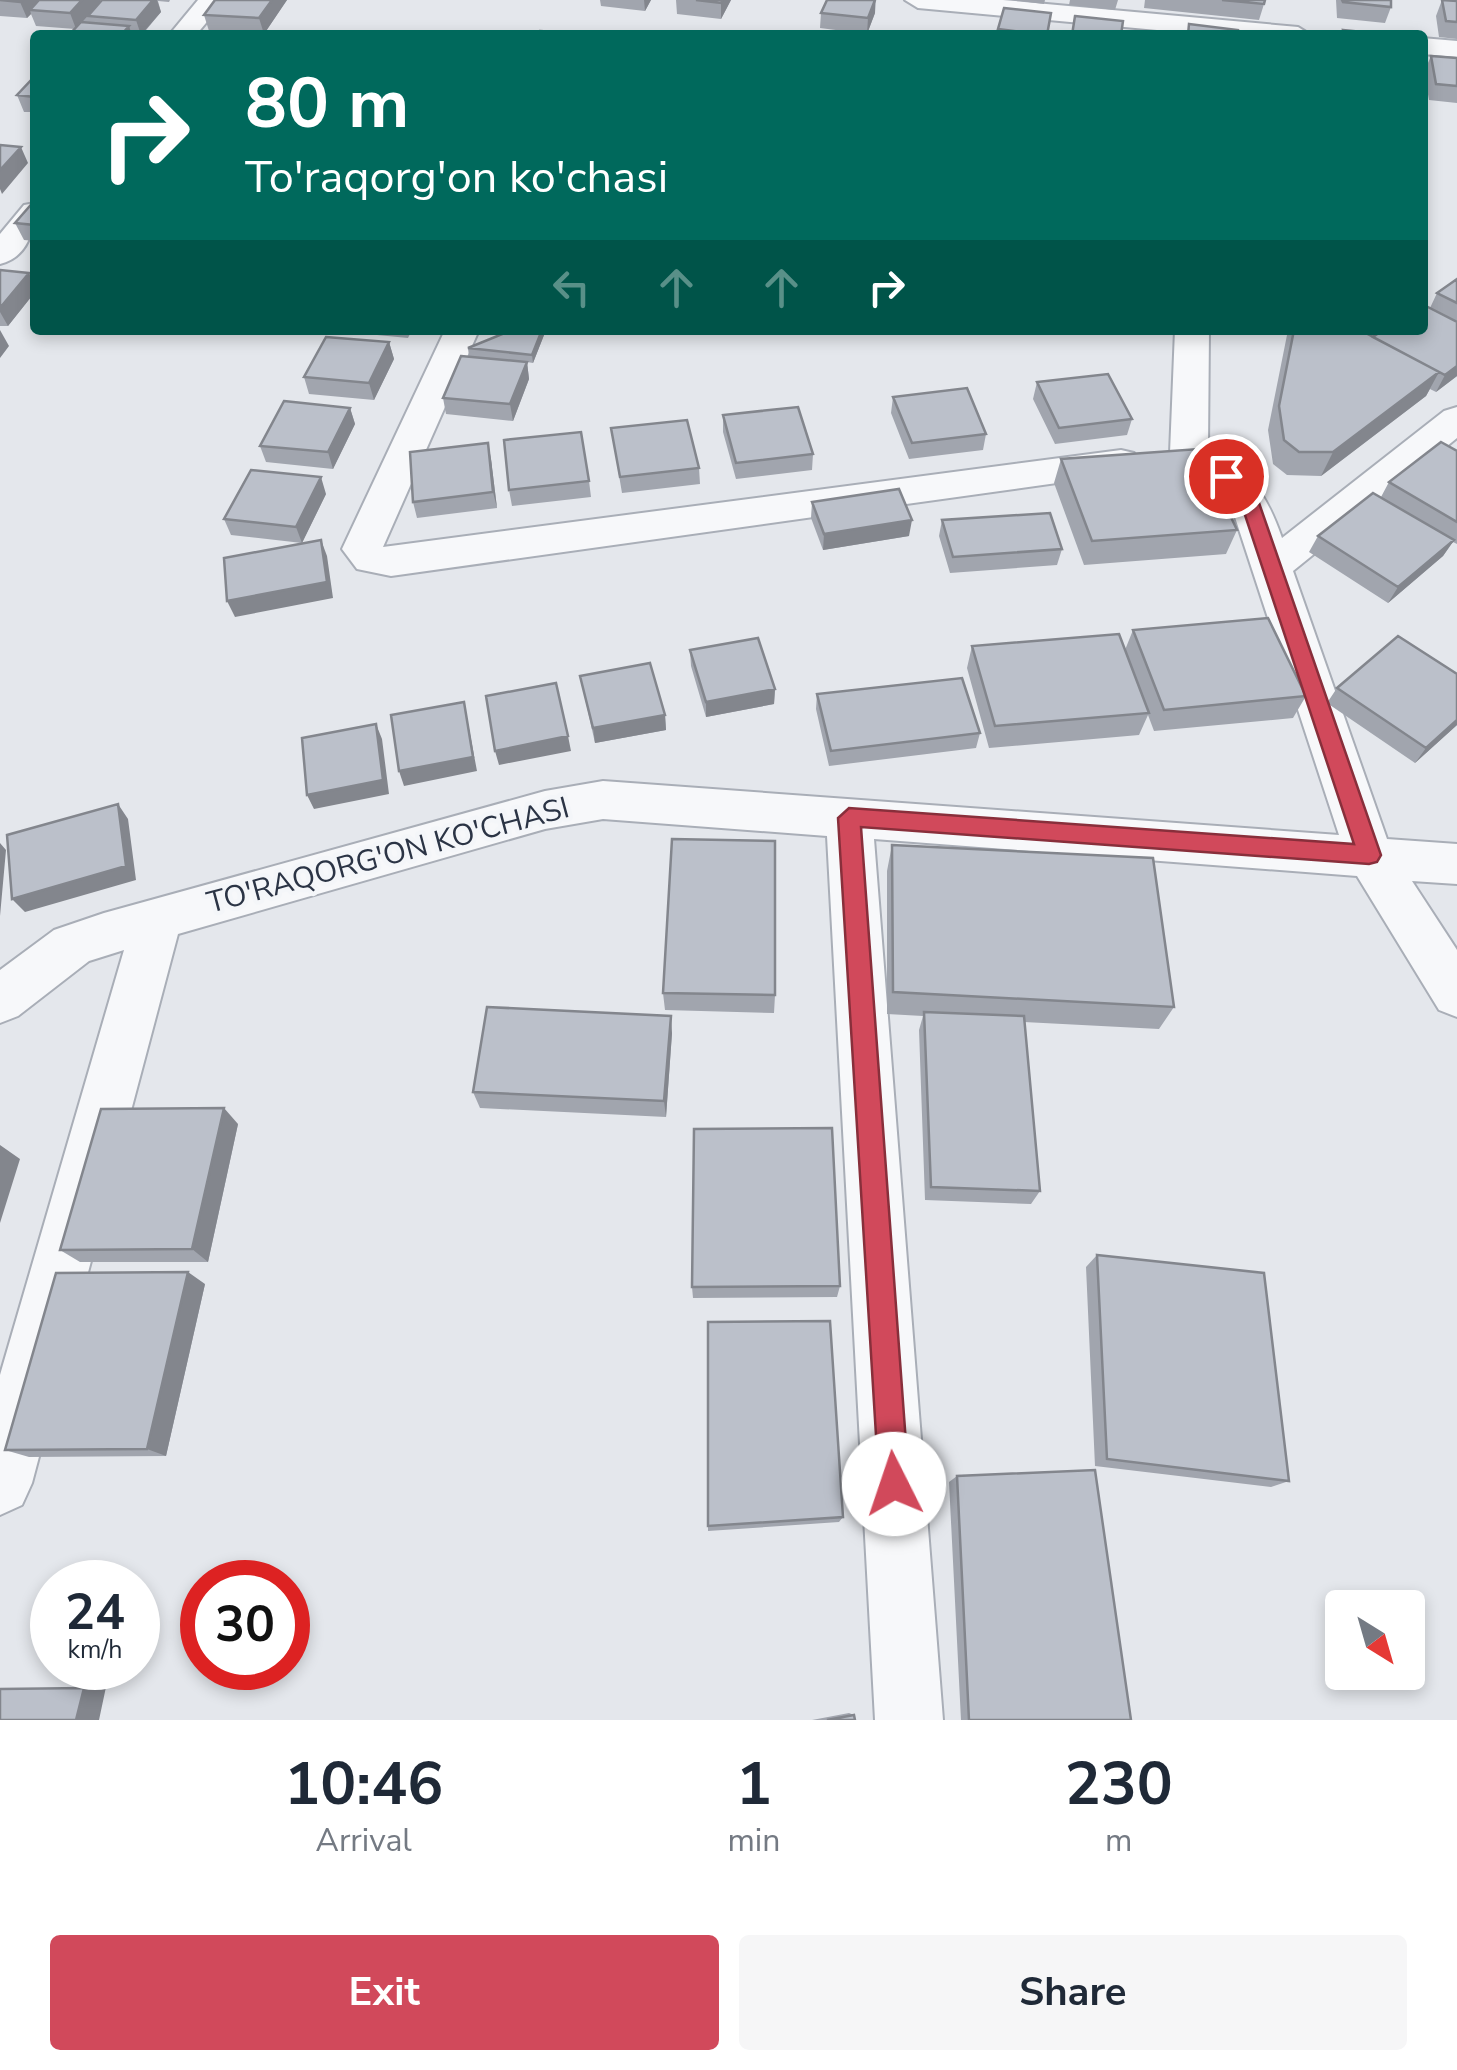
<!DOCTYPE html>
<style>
body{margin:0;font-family:"Nunito Sans",sans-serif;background:#f6f6f7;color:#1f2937;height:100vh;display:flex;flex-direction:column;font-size:38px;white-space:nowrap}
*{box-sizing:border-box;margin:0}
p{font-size:32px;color:#747a83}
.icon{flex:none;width:55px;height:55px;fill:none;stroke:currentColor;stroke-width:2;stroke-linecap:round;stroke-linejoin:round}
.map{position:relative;height:1720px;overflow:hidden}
.panel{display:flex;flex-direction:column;background:#fff;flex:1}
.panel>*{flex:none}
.top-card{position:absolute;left:30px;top:30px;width:1398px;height:305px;border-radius:10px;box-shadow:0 5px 15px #0003;background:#00695c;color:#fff;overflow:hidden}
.needle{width:65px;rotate:143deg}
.tools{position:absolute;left:1325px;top:1590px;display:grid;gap:20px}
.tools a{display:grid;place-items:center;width:100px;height:100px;border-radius:10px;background:#fff;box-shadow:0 5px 15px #0003;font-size:50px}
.speed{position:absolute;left:30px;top:1560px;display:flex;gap:20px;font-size:50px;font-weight:700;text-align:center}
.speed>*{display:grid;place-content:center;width:130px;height:130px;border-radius:50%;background:#fff;box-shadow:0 5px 15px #0003;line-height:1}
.speed small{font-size:25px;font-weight:400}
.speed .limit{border:15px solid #d22;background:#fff;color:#111}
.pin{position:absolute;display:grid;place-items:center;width:85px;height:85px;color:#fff;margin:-42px;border:5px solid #fff;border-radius:50%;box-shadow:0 2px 10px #0007}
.me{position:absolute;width:110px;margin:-55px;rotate:356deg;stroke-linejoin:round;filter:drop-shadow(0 0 8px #0008)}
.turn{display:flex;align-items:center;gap:35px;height:210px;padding:0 50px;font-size:45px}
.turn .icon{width:130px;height:130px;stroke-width:2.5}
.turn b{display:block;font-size:70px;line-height:85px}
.lanes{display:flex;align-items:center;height:95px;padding:0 50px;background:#0003;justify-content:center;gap:50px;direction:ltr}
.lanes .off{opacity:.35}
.eta{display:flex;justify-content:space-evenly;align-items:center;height:170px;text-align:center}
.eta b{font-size:60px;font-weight:700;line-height:70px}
.cta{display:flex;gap:20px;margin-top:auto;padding:20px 50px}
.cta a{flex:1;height:115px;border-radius:10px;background:#d1495b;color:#fff;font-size:40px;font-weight:700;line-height:115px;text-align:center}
.cta a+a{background:#f6f6f7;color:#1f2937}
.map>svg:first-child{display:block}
</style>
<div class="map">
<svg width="1457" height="1720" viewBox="0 0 1457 1720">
<rect width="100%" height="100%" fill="#e4e7ec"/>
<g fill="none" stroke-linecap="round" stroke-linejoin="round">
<defs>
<path id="minor" d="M198 0H225L196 35H169Z
M905 0H1003L1298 27 1311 35H1211L918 8Z
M1422 38 1457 41V57L1422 54Z
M35 203C35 228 29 257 0 264V234L24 205Z
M445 330H479L383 547 1121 450 1134 453 1140 462 1134 471 1121 474 391 576 357 569 342 549Z
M1175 330H1209L1208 448C1251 474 1265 490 1282 538L1444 411 1457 407V438L1293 571 1387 839 1457 844V884L1412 881 1457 950V1017L1439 1010 1357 876 874 839 943 1720H875L827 836 603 819 545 829 178 934 32 1483 22 1505 0 1515V1375L124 950 89 961 18 1016 0 1023V970L54 930 104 913 545 791 603 781 1339 835 1231 505 1213 485 1176 462 1170 453Z"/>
</defs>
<!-- minor casing -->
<use href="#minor" stroke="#a9aeb7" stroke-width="4"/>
<!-- minor -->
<use href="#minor" fill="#f7f8fa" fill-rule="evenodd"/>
</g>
<!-- wall -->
<path fill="#a1a5ae" d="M0 0H100V2L102 0H170L169 2 158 1 161 12 142 35H69L75 29 36 26 31 14 27 18 0 16Z
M215 0H287L264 34 209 31 204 15Z
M600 0H651L645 11 601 6Z
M676 0H731L721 19 677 14Z
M827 0H876L875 13 867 34 820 28 821 13Z
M1011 0H1045L1044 4Z
M1070 0H1118L1115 10 1069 5Z
M1145 0H1265L1264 4 1259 20 1144 8Z
M1336 0H1391V7L1385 23 1337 18Z
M1442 0 1457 1V39L1439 37 1436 16Z
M1004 8 1047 35H997Z
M1431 56 1457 58V103L1429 100 1424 72Z
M35 76V112H24L17 95Z
M35 200V241L24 240 15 223Z
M0 270 29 273 35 286V292L8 326H0Z
M1457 279V376L1436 392 1430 389 1426 396 1321 476 1287 475 1273 464 1268 430 1288 330H1360L1373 337 1430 308 1437 293Z
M345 330H412L408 338 346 332Z
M512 330H546L533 363 527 362 529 379 513 421 446 414 443 398 469 357 468 348Z
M389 342 394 359 374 400 309 394 304 377Z
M1037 382 1132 419 1127 435 1055 444 1033 399Z
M893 397 986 434 983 450 909 459 891 413Z
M350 408 355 424 333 469 266 462 260 446Z
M723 415 813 454 812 470 736 479 723 432Z
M611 428 699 468 700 484 622 493Z
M1457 451V544L1453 542 1443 556 1388 603 1309 552 1318 536 1381 497 1389 482Z
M491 459 497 508 417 518 413 502Z
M1061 459 1237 530 1226 554 1084 565 1054 483Z
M589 481 591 497 512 506 509 490Z
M326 494 302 543 231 535 224 519Z
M812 502 909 536 823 550 811 518Z
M942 520 1062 549 1057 565 950 573 939 536Z
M1133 630 1306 696 1293 718 1154 731 1148 715 1139 735 989 748 967 668 972 646 1125 650Z
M690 650 775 689 774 704 706 717 691 666Z
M580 676 665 715 666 730 595 743Z
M1337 688 1457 725 1415 763 1327 703Z
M817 694 980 733 976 748 829 766 816 709Z
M892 845 1174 1007 1159 1029 1024 1022 1040 1191 1031 1204 925 1200 919 1030 923 1016 887 1014V871Z
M663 993 775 995 774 1013 665 1010Z
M672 1033 666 1117 480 1108 473 1092Z
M238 1124 208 1262H80L60 1250Z
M1097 1255 1289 1481 1271 1487 1095 1466 1086 1267Z
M205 1284 166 1456 29 1457 5 1450Z
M840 1286 837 1297 693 1298 692 1287Z
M957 1476 1131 1720H961L949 1482Z
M843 1517 839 1522 708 1531V1526Z
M849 1713 854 1715 855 1720H812Z"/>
<!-- shaded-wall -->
<path fill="#83868d" d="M23 0H46L30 10 31 14 27 18 20 2Z
M82 0H100V2L76 29 70 13Z
M153 0H157L161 12 141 35 136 20Z
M272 0H287L264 34 259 18Z
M644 0H651L645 11Z
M723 0H731L721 19V3Z
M875 0V13L867 34 868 18Z
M129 26 132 35H121Z
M21 147 28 163 2 194 0 189V170Z
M29 273 35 286V292L8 326 0 312V308Z
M0 330 9 346 0 358Z
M542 330H546L533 363 532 355Z
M389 342 394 359 374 400 369 383Z
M527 362 529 379 513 421 510 404Z
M1457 366V376L1436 392 1445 375Z
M1439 372 1426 396 1321 476 1333 452Z
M350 408 355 424 333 469 328 452Z
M488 443 491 459 497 508 493 492Z
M321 477 326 494 302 543 296 527Z
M912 520 909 536 823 550 824 534Z
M321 540 327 556 333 598 235 617 227 601Z
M1454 540 1443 556 1388 603 1398 587Z
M775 689 774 704 706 717V702Z
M464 702 477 771 404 786 399 771Z
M665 715 666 730 595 743 593 728Z
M1457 720V725L1415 763 1426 748Z
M376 724 382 739 389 794 314 809 307 795Z
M568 736 571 751 499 765 495 751Z
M118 804 128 819 136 880 25 912 12 899Z
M0 843 6 850 0 916Z
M671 1016 672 1033 666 1117 664 1101Z
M224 1108 238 1124 208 1262 192 1249Z
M0 1145 20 1159 0 1223Z
M188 1272 205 1284 166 1456 147 1449Z
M106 1687 99 1720H76L84 1688Z"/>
<!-- building -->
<path fill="#bbc0ca" stroke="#83868d" stroke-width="2.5" d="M0 0H23L20 2Z
M39 0H82L70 13 30 10Z
M102 0H153L136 20 88 16Z
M215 0H272L259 18 204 15Z
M696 0H723L721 3Z
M827 0H875L868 18 821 13Z
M1222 0H1265L1264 4Z
M1342 0H1391V7L1343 2Z
M1442 0 1457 1V22L1446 21Z
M1004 8 1051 13 1047 35 998 29Z
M1075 16 1123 21 1121 35H1072Z
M81 22 129 26 121 35H69Z
M1189 24 1238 30V35H1188Z
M1343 30 1393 35H1344Z
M540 31 602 35H539Z
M1431 56 1457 58V86L1436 84Z
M35 76V97L17 95Z
M0 145 21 147 0 170Z
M35 200V225L15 223Z
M0 270 29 273 0 308Z
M1457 279V303L1437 293Z
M1422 304 1457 322V366L1445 375 1373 337 1383 330H1422Z
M512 330H542L532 355 468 348Z
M1294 330H1360L1439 372 1333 452H1299L1284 440 1279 406Z
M326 337 389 342 369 383 304 377Z
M461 356 527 362 510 404 443 398Z
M1108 374 1132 419 1059 428 1037 382Z
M967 388 986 434 912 443 893 397Z
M284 401 350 408 328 452 260 446Z
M798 407 813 454 736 463 723 415Z
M687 420 699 468 620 477 611 428Z
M581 432 589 481 509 490 504 440Z
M1441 442 1457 451V522L1389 482Z
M488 443 493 492 413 502 410 452Z
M1199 449 1237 530 1092 541 1061 459Z
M251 470 321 477 296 527 224 519Z
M899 489 912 520 824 534 812 502Z
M1373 493 1454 540 1398 587 1318 536Z
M1050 513 1062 549 953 557 942 520Z
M321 540 327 582 227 601 224 558Z
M1268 618 1306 696 1164 710 1133 630Z
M1119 634 1149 713 995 726 972 646Z
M1398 636 1457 674V720L1426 748 1337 688Z
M758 638 775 689 706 702 690 650Z
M650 663 665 715 593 728 580 676Z
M962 678 980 733 831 751 817 694Z
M556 683 568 736 495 751 486 696Z
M464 702 473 757 399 771 391 715Z
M376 724 383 780 307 795 302 738Z
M118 804 126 866 12 899 7 835Z
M672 839 775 841V995L663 993Z
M892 845 1153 858 1174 1007 893 992Z
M487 1007 671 1016 664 1101 473 1092Z
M924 1012 1024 1016 1040 1191 931 1187Z
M224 1108 192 1249 60 1250 101 1109Z
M832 1128 840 1286 692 1287 694 1129Z
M1097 1255 1264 1273 1289 1481 1107 1459Z
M188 1272 147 1449 5 1450 56 1273Z
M830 1321 843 1517 708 1526V1322Z
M1095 1470 1131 1720H969L957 1476Z
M84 1688 76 1720H0V1689Z
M854 1715 855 1720H827Z"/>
<!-- route -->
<path fill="#d1495b" stroke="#882f3b" stroke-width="2.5" d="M1226 470 1232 471 1258 500 1381 855 1377 862 1369 864 861 827 909 1484 904 1495 894 1500 883 1495 879 1484 838 818 849 808 1354 844 1241 503 1217 476Z"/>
<g text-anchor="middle" stroke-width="9" stroke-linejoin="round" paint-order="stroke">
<!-- street labels -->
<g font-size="30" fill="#2b3445" stroke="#f4f6f9">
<text transform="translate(388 855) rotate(-15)" y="10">TO'RAQORG'ON KO'CHASI</text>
</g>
</g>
</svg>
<div class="tools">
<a><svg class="needle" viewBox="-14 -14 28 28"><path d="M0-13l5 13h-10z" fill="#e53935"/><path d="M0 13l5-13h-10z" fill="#747a83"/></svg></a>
</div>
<div class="speed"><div>24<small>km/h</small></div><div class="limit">30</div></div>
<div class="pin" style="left:1226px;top:476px;background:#d93025"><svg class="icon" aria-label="arrive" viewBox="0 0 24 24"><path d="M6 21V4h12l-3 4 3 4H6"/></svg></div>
<svg class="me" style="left:894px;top:1484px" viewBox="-20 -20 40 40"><circle r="19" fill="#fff"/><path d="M0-13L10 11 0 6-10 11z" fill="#d1495b"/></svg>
<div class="top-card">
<div class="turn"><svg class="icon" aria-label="right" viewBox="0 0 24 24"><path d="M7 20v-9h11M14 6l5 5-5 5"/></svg><div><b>80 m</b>To'raqorg'on ko'chasi</div></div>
<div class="lanes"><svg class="icon off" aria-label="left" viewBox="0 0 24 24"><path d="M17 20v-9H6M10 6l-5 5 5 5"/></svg><svg class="icon off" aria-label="ahead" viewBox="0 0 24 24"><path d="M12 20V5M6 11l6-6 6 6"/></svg><svg class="icon off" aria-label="ahead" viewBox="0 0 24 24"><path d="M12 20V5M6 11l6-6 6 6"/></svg><svg class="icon" aria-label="right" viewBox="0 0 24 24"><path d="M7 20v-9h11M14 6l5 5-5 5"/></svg></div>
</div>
</div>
<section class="panel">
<div class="eta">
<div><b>10:46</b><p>Arrival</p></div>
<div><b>1</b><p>min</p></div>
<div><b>230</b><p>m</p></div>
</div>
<div class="cta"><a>Exit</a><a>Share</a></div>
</section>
